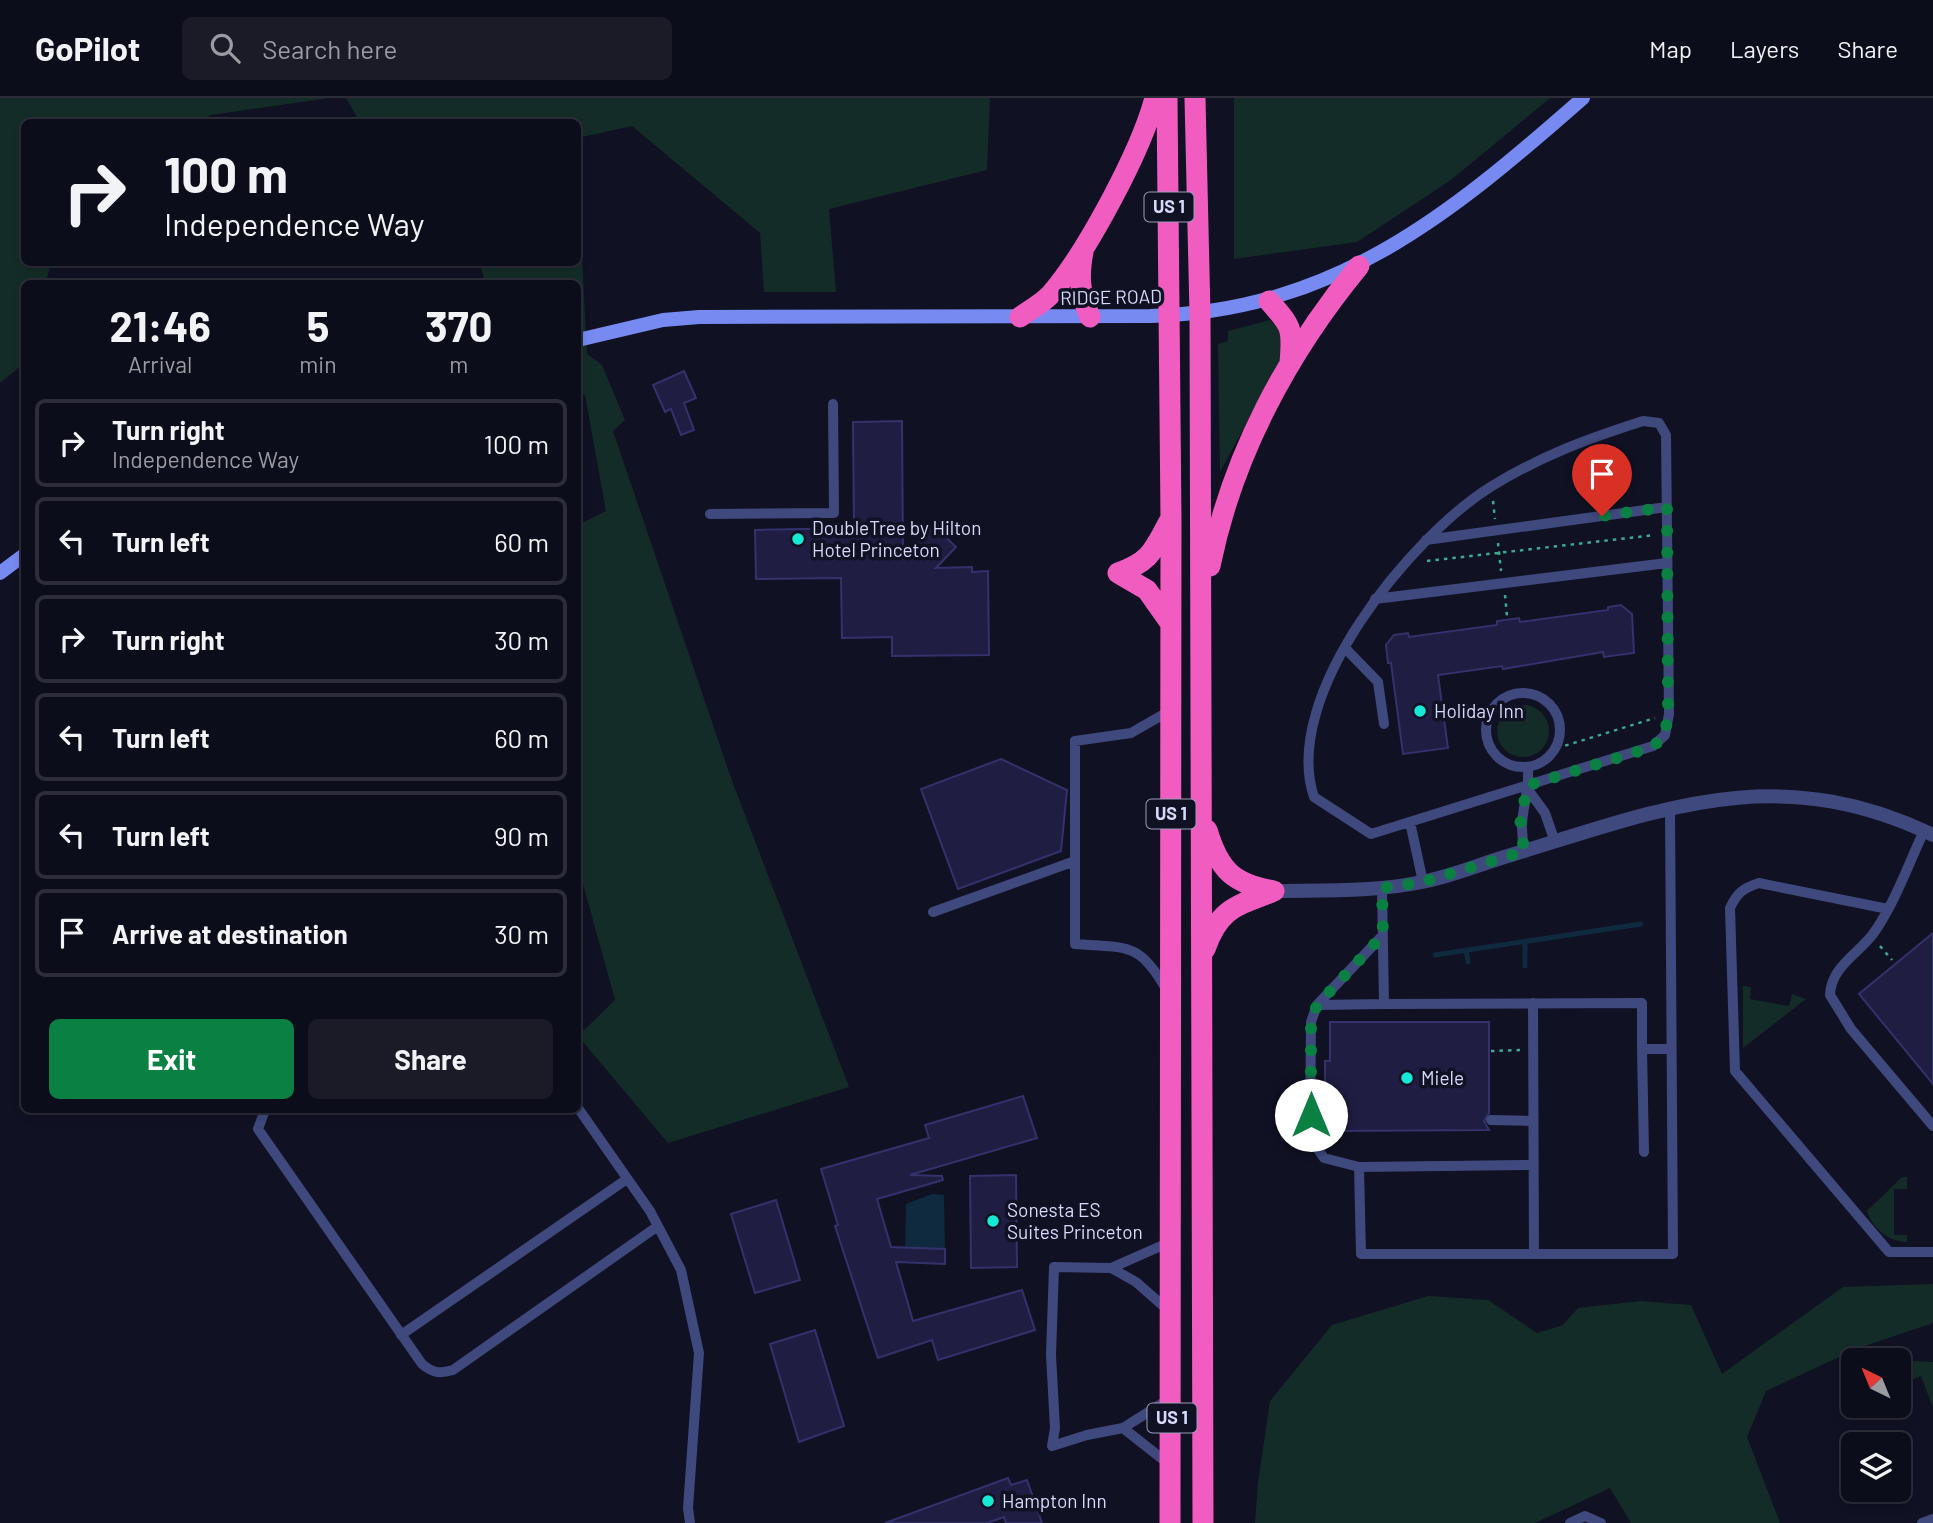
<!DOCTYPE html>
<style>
body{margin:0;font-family:Barlow,sans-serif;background:#1a1b27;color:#f1f3f6;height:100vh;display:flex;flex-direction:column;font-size:26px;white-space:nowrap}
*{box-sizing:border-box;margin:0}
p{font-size:23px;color:#9a9ca2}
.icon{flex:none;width:38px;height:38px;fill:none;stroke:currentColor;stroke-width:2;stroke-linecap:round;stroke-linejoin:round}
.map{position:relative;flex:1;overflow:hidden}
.details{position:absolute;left:21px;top:182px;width:560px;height:833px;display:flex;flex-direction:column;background:#0c0d1a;border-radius:10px;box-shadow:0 4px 10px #0003,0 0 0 2px #2c2d39}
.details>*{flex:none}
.top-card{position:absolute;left:21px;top:21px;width:560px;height:147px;border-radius:10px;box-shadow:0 4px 10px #0003,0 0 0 2px #2c2d39;background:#0c0d1a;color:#f1f3f6;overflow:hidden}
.needle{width:46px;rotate:317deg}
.controls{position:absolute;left:1841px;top:1250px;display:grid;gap:14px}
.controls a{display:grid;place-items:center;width:70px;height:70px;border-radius:10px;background:#0c0d1a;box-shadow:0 4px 10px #0003,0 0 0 2px #2c2d39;font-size:35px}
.pin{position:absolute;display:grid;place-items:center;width:60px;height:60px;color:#fff;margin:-72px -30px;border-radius:50% 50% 50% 0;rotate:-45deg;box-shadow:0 0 7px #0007}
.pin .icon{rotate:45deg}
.me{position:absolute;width:77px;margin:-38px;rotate:0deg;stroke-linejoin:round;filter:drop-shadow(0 0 5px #0008)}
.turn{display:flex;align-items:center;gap:24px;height:147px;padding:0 28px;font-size:32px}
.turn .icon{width:91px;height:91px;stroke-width:2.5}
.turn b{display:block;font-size:49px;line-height:60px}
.eta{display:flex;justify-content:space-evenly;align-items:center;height:119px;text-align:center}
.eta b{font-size:42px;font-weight:700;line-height:49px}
.action{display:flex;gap:14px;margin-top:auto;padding:14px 28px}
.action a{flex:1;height:80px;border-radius:10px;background:#0b8043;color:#fff;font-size:28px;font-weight:700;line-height:80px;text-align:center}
.action a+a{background:#1a1b27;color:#f1f3f6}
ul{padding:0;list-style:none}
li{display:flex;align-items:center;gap:21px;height:88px;margin:0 14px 10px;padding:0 14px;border:4px solid #2c2d39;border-radius:10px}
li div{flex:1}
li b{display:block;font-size:26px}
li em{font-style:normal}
header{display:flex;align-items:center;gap:42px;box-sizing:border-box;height:98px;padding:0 35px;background:#0c0d1a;border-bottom:2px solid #2c2d39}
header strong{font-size:33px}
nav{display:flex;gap:38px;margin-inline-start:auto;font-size:24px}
.search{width:490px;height:63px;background:#1a1b27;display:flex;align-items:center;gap:18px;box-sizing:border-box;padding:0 24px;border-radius:10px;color:#9a9ca2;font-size:26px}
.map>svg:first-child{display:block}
</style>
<header>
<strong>GoPilot</strong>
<div class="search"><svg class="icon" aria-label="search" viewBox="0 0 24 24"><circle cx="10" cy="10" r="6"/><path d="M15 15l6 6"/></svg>Search here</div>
<nav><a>Map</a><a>Layers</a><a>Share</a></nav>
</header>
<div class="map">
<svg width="1933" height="1425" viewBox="0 0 1933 1425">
<rect width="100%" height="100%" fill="#101123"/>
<!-- green -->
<path fill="#142c27" d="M0 0H330L211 17 203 24H24V164L52 165 45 185 24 186V265L0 285Z
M346 0H990L987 72 829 111 836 194H764L760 135 632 28 578 40V24H360Z
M1234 0H1550L1451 82 1357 144 1234 161Z
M578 79 587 256 602 267 625 322 613 333 731 680 849 989 668 1045 578 938 615 902 578 768V427L606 413 585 297 578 294V186L485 185 480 165 578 164Z
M1270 222 1282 235 1281 262 1220 374 1218 246 1228 243V233Z
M1497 633a26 26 0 1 1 52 0a26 26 0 1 1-52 0Z
M1743 888 1751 889 1750 901 1789 908 1792 896 1806 901 1743 950Z
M1902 1079H1907V1091H1894V1137H1907V1144C1889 1144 1872 1130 1867 1113Z
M1933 1186V1225L1856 1251 1766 1293 1747 1339 1780 1425H1631L1610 1390 1535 1425H1255L1258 1385 1270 1303 1332 1227 1428 1198 1488 1202 1537 1235 1563 1227 1578 1210 1640 1203 1691 1207 1722 1276 1843 1189Z
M1915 1263 1933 1264V1310L1921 1278 1906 1284 1900 1269Z"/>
<!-- water -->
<path fill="#0f293e" d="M932 1096 944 1097 945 1151 905 1150 906 1106Z"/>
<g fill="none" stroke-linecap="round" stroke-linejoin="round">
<!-- stream -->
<path stroke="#0f293e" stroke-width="5" d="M1525 844V868
M1466 852 1468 864
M1435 857 1641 826"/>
</g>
<!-- building -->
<path fill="#1f1e42" stroke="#33326c" stroke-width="2" d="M684 273 696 300 684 305 694 332 681 337 671 311 665 314 653 287Z
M902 323 903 459 934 428 956 449 936 470 972 469V474L988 473 989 557 892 558V539L842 540 841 480 756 481 755 432 854 430 853 324Z
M1621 507 1632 516 1634 555 1604 559 1603 554 1503 571 1502 568 1438 577 1448 650 1403 656 1391 565H1388L1386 547 1394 537 1408 535 1409 539 1497 527V523L1519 520 1520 524 1608 512V509Z
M1001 661 1067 692 1061 753 958 791 921 691Z
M1933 835V986L1859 896Z
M1330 924H1489V1015L1484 1023 1489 1032 1330 1033V997H1325V963H1330Z
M1023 998 1037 1040 910 1077 942 1078 943 1082 877 1101 891 1149 945 1151V1166L896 1164 913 1223 1022 1192 1035 1232 938 1262 932 1242 878 1260 835 1128 838 1127 821 1071 929 1040 925 1027Z
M1016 1077 1017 1169 971 1170 970 1078Z
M776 1102 800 1182 755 1195 731 1116Z
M815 1232 844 1328 799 1344 770 1246Z
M1008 1380 1011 1387 1027 1382 1042 1425H1006L1004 1419 987 1425H885Z"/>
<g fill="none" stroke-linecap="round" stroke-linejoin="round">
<!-- path -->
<path stroke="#3aab8f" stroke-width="2.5" stroke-dasharray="3.5 5" stroke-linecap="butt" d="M1493 403 1495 421
M1498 445 1501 473
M1427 463 1655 437
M1505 497 1507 518
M1558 644 1564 648 1655 620
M1880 848 1892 862
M1491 953 1521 952"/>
<!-- lane -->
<path stroke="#40497d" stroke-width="10" d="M1643 323 1659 325 1666 337 1669 616 1665 637 1653 648 1371 736 1314 699C1280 598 1411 438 1492 388 1543 357 1587 341 1643 323Z
M710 416 834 415 833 306
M1426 442 1667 409
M1375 501 1667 465
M1345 550 1378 584 1384 626
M1486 632a37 37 0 1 1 74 0a37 37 0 1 1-74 0Z
M1529 693 1545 715 1555 744
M1410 724 1423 784
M1924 733C1908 767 1895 805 1873 836 1858 856 1831 869 1830 897L1851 931 1933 1028
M1525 753C1516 718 1530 703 1528 669
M1888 811 1759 785C1743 790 1737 795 1730 810L1735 973 1889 1154H1933
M933 814 1075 763
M1383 837 1317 907 1311 924 1310 1040 1324 1060 1359 1069 1361 1156H1673L1670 711
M1166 891C1139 843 1126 850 1075 846V643L1131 635 1171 612
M1533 905 1534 1156
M1384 906 1642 905V951H1671
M1317 907 1384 906 1382 790
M1642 951 1644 1054
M578 1010 650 1113 681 1172 699 1255 688 1410 690 1425
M265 1012 258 1031 422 1266C433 1275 439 1276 453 1272L658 1128
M1491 1022 1533 1023
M1359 1069 1533 1067
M1111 1170 1136 1184 1169 1213
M401 1237 627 1081
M1169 1301 1123 1330 1087 1337 1052 1348 1055 1330 1051 1257 1054 1169 1111 1170 1170 1144
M1123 1330 1170 1367
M1570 1425 1585 1418 1601 1425
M1922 1425 1933 1421"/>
<!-- street -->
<path stroke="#40497d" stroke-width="14" d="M1274 793C1323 792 1374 794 1422 784 1448 779 1473 769 1498 761 1655 714 1772 660 1933 737"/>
<!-- secondary -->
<path stroke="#768af2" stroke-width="14" d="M578 242 663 222 699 219 1150 218C1335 213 1451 116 1583 0
M0 475 24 457"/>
<!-- highway -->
<path stroke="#f05cbf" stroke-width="21" d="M1167 0 1171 421 1170 1425
M1195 0 1200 216 1203 1425
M1083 154C1078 180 1080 195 1090 219
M1269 203C1292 229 1293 230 1290 265
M1020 219C1030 212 1043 205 1051 196 1087 154 1141 53 1155 0
M1210 468C1232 358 1288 254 1359 168
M1118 475C1152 463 1153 452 1170 422
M1118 475 1147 492 1171 526
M1207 732C1219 772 1233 786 1274 793
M1205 851C1219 811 1235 808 1272 794"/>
</g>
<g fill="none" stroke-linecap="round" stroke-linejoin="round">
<!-- route -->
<path stroke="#0b8043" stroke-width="12" stroke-dasharray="0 21.6" d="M1311 1017V924L1317 907 1383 837 1382 790 1423 784 1525 753 1520 733 1521 715 1529 687 1653 649 1665 636 1668 616 1667 409 1602 418"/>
</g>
<!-- markers -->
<g fill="#15e8d5" stroke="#101123" stroke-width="2.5">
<circle cx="798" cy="441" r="7"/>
<circle cx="1420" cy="613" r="7"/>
<circle cx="1407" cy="980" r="7"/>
<circle cx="993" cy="1123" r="7"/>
<circle cx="988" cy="1403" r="7"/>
</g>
<g text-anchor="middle" stroke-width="7" stroke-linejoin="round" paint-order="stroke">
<!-- shield labels -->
<g fill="#101123" stroke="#9b9dba" stroke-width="2">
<rect x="1144.5" y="94.5" width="49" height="29" rx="5"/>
<rect x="1146.5" y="701.5" width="49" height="29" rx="5"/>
<rect x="1147.5" y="1305.5" width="49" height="29" rx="5"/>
</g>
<g font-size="18" font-weight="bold" fill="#d6d9fb">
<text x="1169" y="115">US 1</text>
<text x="1171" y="722">US 1</text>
<text x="1172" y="1326">US 1</text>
</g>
<!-- street labels -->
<g font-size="19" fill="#d6d9fb" stroke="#101123">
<text transform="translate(1111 199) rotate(-1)" y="7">RIDGE ROAD</text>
</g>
<!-- poi labels -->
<g font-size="19" fill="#d6d9fb" stroke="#101123" text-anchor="start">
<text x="812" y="437">DoubleTree by Hilton<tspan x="812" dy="22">Hotel Princeton</tspan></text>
<text x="1434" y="620">Holiday Inn</text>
<text x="1421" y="987">Miele</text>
<text x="1007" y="1119">Sonesta ES<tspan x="1007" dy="22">Suites Princeton</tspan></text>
<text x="1002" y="1410">Hampton Inn</text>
</g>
</g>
</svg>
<div class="controls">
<a><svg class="needle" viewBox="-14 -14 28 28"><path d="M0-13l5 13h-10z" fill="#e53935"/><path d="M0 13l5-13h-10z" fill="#9a9ca2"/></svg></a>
<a><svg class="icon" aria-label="layers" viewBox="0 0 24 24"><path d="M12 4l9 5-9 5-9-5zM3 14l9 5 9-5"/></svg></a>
</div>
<div class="pin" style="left:1602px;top:418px;background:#d93025"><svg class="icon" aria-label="arrive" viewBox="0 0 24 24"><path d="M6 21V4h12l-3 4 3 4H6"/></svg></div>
<svg class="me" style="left:1311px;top:1017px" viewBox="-20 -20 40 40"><circle r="19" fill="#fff"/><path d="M0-13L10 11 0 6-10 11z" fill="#0b8043"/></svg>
<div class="top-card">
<div class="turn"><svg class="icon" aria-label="right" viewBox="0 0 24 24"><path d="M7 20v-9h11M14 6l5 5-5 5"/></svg><div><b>100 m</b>Independence Way</div></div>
</div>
<section class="details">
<div class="eta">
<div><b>21:46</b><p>Arrival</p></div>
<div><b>5</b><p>min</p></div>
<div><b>370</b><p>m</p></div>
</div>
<ul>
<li><svg class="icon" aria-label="right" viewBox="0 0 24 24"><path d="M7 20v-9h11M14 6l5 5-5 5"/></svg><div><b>Turn right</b><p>Independence Way</p></div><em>100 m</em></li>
<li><svg class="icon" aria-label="left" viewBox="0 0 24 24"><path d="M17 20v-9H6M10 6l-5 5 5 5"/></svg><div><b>Turn left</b></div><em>60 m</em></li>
<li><svg class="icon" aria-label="right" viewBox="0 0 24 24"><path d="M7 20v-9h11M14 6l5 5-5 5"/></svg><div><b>Turn right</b></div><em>30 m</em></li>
<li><svg class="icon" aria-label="left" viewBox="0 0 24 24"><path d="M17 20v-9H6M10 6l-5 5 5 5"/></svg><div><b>Turn left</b></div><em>60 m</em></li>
<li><svg class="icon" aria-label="left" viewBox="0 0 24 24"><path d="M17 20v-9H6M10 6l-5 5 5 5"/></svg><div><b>Turn left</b></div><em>90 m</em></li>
<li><svg class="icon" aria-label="arrive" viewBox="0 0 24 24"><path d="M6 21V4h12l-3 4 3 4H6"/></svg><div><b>Arrive at destination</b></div><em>30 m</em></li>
</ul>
<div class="action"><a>Exit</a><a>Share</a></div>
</section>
</div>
